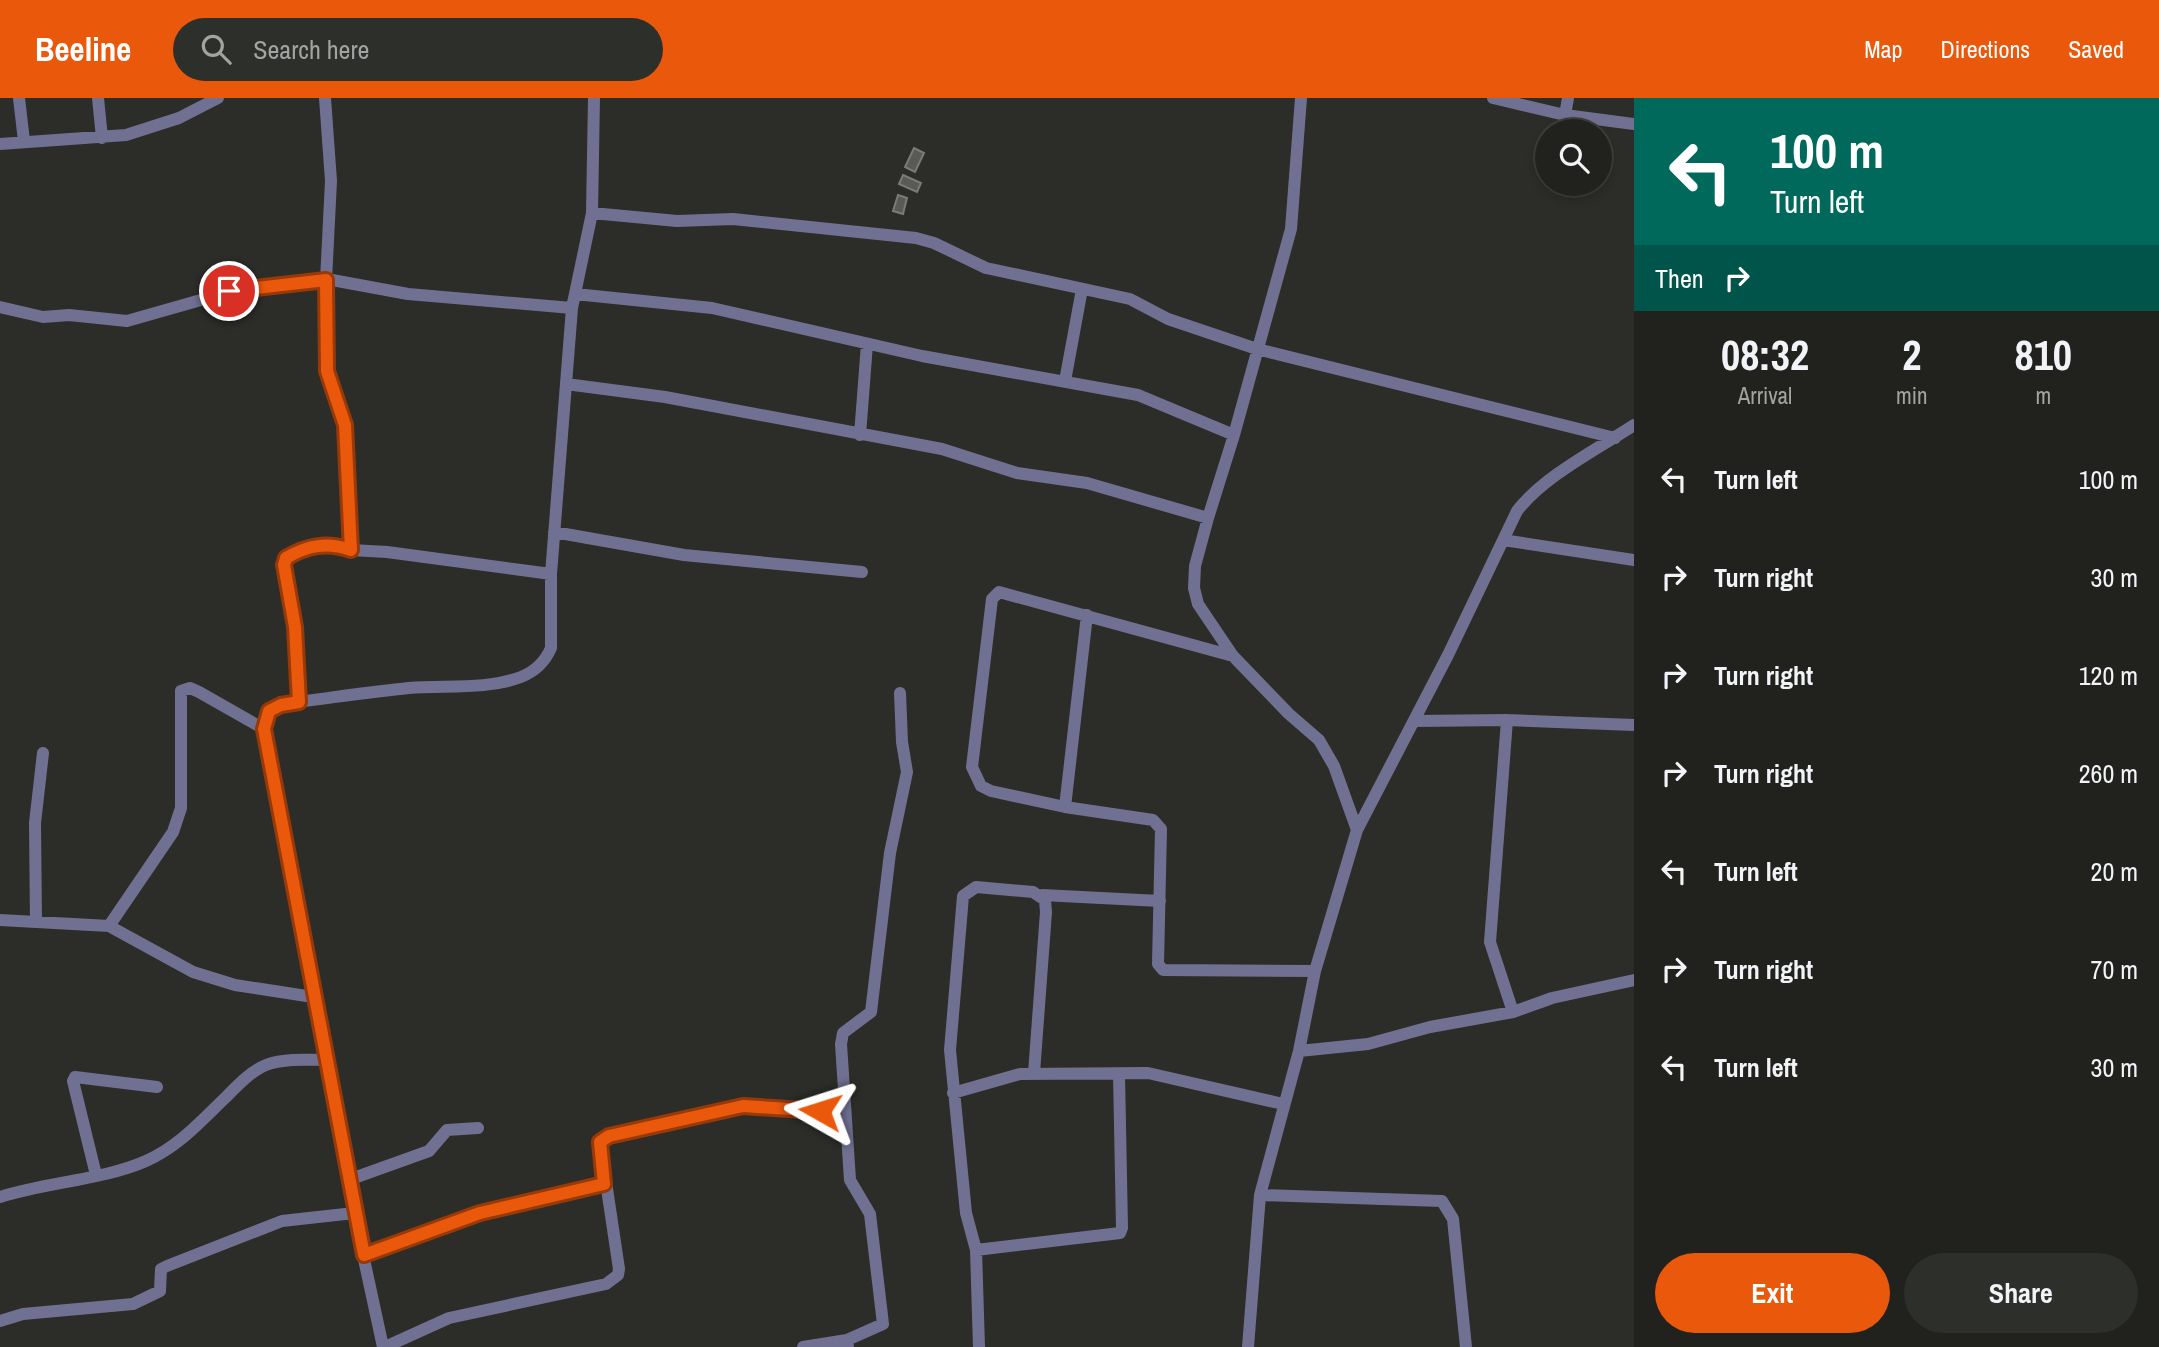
<!DOCTYPE html>
<style>
body{margin:0;font-family:"Archivo Narrow",sans-serif;background:#2d2f2b;color:#f1f3f6;height:100vh;display:flex;flex-direction:column;font-size:26px;white-space:nowrap}
*{box-sizing:border-box;margin:0}
p{font-size:23px;color:#a2a4a4}
.icon{flex:none;width:38px;height:38px;fill:none;stroke:currentColor;stroke-width:2;stroke-linecap:round;stroke-linejoin:round}
.map{position:relative;flex:1;overflow:hidden}
.side{display:flex;flex-direction:column;background:#21221e;width:525px}
.side>*{flex:none}
.top-card{background:#00695c;color:#fff;overflow:hidden}
.tools{position:absolute;left:1535px;top:21px;display:grid;gap:14px}
.tools a{display:grid;place-items:center;width:77px;height:77px;border-radius:50%;background:#21221e;box-shadow:0 4px 10px #0003,0 0 0 2px #3e3f3c;font-size:35px}
.pin{position:absolute;display:grid;place-items:center;width:60px;height:60px;color:#fff;margin:-30px;border:4px solid #fff;border-radius:50%;box-shadow:0 2px 7px #0007}
.me{position:absolute;width:77px;margin:-38px;rotate:276deg;stroke-linejoin:round;filter:drop-shadow(0 0 5px #0008)}
.turn{display:flex;align-items:center;gap:24px;height:147px;padding:0 21px;font-size:32px}
.turn .icon{width:91px;height:91px;stroke-width:2.5}
.turn b{display:block;font-size:49px;line-height:60px}
.then{display:flex;align-items:center;height:66px;padding:0 21px;background:#0003;gap:14px;font-size:26px}
.eta{display:flex;justify-content:space-evenly;align-items:center;height:119px;text-align:center}
.eta b{font-size:42px;font-weight:700;line-height:49px}
.action{display:flex;gap:14px;margin-top:auto;padding:14px 21px}
.action a{flex:1;height:80px;border-radius:42px;background:#ea580c;color:#fff;font-size:28px;font-weight:700;line-height:80px;text-align:center}
.action a+a{background:#2d2f2b;color:#f1f3f6}
ul{padding:0;list-style:none}
li{display:flex;align-items:center;gap:21px;height:98px;padding:0 21px}
li div{flex:1}
li b{display:block;font-size:26px}
li em{font-style:normal}
header{display:flex;align-items:center;gap:42px;box-sizing:border-box;height:98px;padding:0 35px;background:#ea580c;color:#fff}
header strong{font-size:33px}
nav{display:flex;gap:38px;margin-inline-start:auto;font-size:24px}
.search{width:490px;height:63px;background:#2d2f2b;display:flex;align-items:center;gap:18px;box-sizing:border-box;padding:0 24px;border-radius:38px;color:#a2a4a4;font-size:26px}
main{display:flex;flex:1;min-height:0}
.map>svg:first-child{display:block}
</style>
<header>
<strong>Beeline</strong>
<div class="search"><svg class="icon" aria-label="search" viewBox="0 0 24 24"><circle cx="10" cy="10" r="6"/><path d="M15 15l6 6"/></svg>Search here</div>
<nav><a>Map</a><a>Directions</a><a>Saved</a></nav>
</header>
<main>
<div class="map">
<svg width="1634" height="1249" viewBox="0 0 1634 1249">
<rect width="100%" height="100%" fill="#2c2d28"/>
<!-- building -->
<path fill="#595a55" stroke="#7a7b76" stroke-width="2" d="M914 50 924 55 915 74 905 69Z
M903 77 921 85 917 94 899 86Z
M898 97 907 100 903 116 893 113Z"/>
<g fill="none" stroke-linecap="round" stroke-linejoin="round">
<!-- street -->
<path stroke="#707192" stroke-width="12" d="M19 0 24 43
M98 0 102 40
M325 0 331 83 326 182 327 273 345 327 351 452 387 454 551 476
M1493 0 1565 17 1634 26
M1565 17 1568 0
M0 46 126 37 179 20 218 0
M592 115 677 123 733 121 916 140 934 145 986 170 1130 201 1168 221 1257 251 1615 340
M575 196 712 210 922 258 1138 297 1234 337
M0 209 43 219 69 217 127 223 243 190 332 182 408 196 572 210
M1065 283 1082 191
M566 286 665 299 942 351 1017 375 1087 385 1208 420
M860 337 867 246
M554 434 684 457 862 474
M1503 442 1634 462
M1233 558 999 494 992 501 972 669 981 688 991 693 1065 709 1153 722 1161 731 1158 866 1163 872 1315 873
M299 604 295 529 284 467 286 460C309 447 327 444 351 452
M1507 622 1490 844 1513 914
M1415 623 1507 622 1634 627
M1065 709 1087 517
M1357 732 1448 557 1517 413C1544 378 1596 352 1634 327
M1042 797 1160 803
M0 822 109 828 193 874 235 887 313 899
M36 824 35 725 43 655
M109 828 173 734 181 710V593L190 590 199 594 264 631
M1299 953 1368 946 1430 929 1513 914 1552 900 1634 882
M953 995 1020 976 1148 975 1283 1006
M96 1077 73 983 75 979 157 989
M351 1081 429 1053 447 1032 478 1030
M1260 1097 1442 1103 1453 1121 1466 1249
M0 1099C46 1084 103 1082 146 1063 178 1049 200 1024 225 1000 237 988 251 973 266 967 284 960 306 962 325 962
M976 1152 1120 1135 1122 1130 1119 976
M364 1157 480 1115 604 1086
M0 1223 23 1216 133 1206 160 1193 161 1171 167 1168 282 1123 354 1115
M383 1249 354 1115 351 1081 313 899 290 760 264 631C266 617 269 613 281 606 324 601 367 594 409 590 446 587 486 592 521 579 536 573 545 564 551 550V476L572 210 592 115 594 0
M385 1249 449 1220 606 1186 618 1177 619 1171 600 1044 609 1038 743 1008 844 1013
M803 1249 847 1242
M848 1249 847 1242 883 1226 870 1116 850 1082 841 946 843 935 871 914 890 755 907 674 902 644 900 595
M979 1249 976 1152 966 1115 950 952 963 798 976 789 1033 794 1045 802 1046 814 1034 975
M1248 1249 1260 1097 1299 953 1315 873 1357 732 1334 668 1319 642 1289 616 1233 558 1198 506 1194 490 1195 468 1208 420 1234 337 1291 131 1301 0"/>
</g>
<g fill="none" stroke-linecap="round" stroke-linejoin="round">
<defs>
<path id="route" d="M229 193 326 182 327 273 345 327 351 452C327 444 308 447 286 460L284 467 295 529 299 604 281 607 269 613 264 631 364 1157 480 1115 604 1086 600 1044 609 1038 743 1008 820 1013"/>
</defs>
<!-- route casing -->
<use href="#route" stroke="#983908" stroke-width="18"/>
<!-- route -->
<use href="#route" stroke="#ea580c" stroke-width="12"/>
</g>
</svg>
<div class="tools">
<a><svg class="icon" aria-label="search" viewBox="0 0 24 24"><circle cx="10" cy="10" r="6"/><path d="M15 15l6 6"/></svg></a>
</div>
<div class="pin" style="left:229px;top:193px;background:#d93025"><svg class="icon" aria-label="arrive" viewBox="0 0 24 24"><path d="M6 21V4h12l-3 4 3 4H6"/></svg></div>
<svg class="me" style="left:820px;top:1013px" viewBox="-20 -20 40 40"><path d="M0-17L14 15 0 8-14 15z" fill="#ea580c" stroke="#fff" stroke-width="4"/></svg>
</div>
<section class="side">
<div class="top-card">
<div class="turn"><svg class="icon" aria-label="left" viewBox="0 0 24 24"><path d="M17 20v-9H6M10 6l-5 5 5 5"/></svg><div><b>100 m</b>Turn left</div></div>
<div class="then">Then<svg class="icon" aria-label="right" viewBox="0 0 24 24"><path d="M7 20v-9h11M14 6l5 5-5 5"/></svg></div>
</div>
<div class="eta">
<div><b>08:32</b><p>Arrival</p></div>
<div><b>2</b><p>min</p></div>
<div><b>810</b><p>m</p></div>
</div>
<ul>
<li><svg class="icon" aria-label="left" viewBox="0 0 24 24"><path d="M17 20v-9H6M10 6l-5 5 5 5"/></svg><div><b>Turn left</b></div><em>100 m</em></li>
<li><svg class="icon" aria-label="right" viewBox="0 0 24 24"><path d="M7 20v-9h11M14 6l5 5-5 5"/></svg><div><b>Turn right</b></div><em>30 m</em></li>
<li><svg class="icon" aria-label="right" viewBox="0 0 24 24"><path d="M7 20v-9h11M14 6l5 5-5 5"/></svg><div><b>Turn right</b></div><em>120 m</em></li>
<li><svg class="icon" aria-label="right" viewBox="0 0 24 24"><path d="M7 20v-9h11M14 6l5 5-5 5"/></svg><div><b>Turn right</b></div><em>260 m</em></li>
<li><svg class="icon" aria-label="left" viewBox="0 0 24 24"><path d="M17 20v-9H6M10 6l-5 5 5 5"/></svg><div><b>Turn left</b></div><em>20 m</em></li>
<li><svg class="icon" aria-label="right" viewBox="0 0 24 24"><path d="M7 20v-9h11M14 6l5 5-5 5"/></svg><div><b>Turn right</b></div><em>70 m</em></li>
<li><svg class="icon" aria-label="left" viewBox="0 0 24 24"><path d="M17 20v-9H6M10 6l-5 5 5 5"/></svg><div><b>Turn left</b></div><em>30 m</em></li>
</ul>
<div class="action"><a>Exit</a><a>Share</a></div>
</section>
</main>
